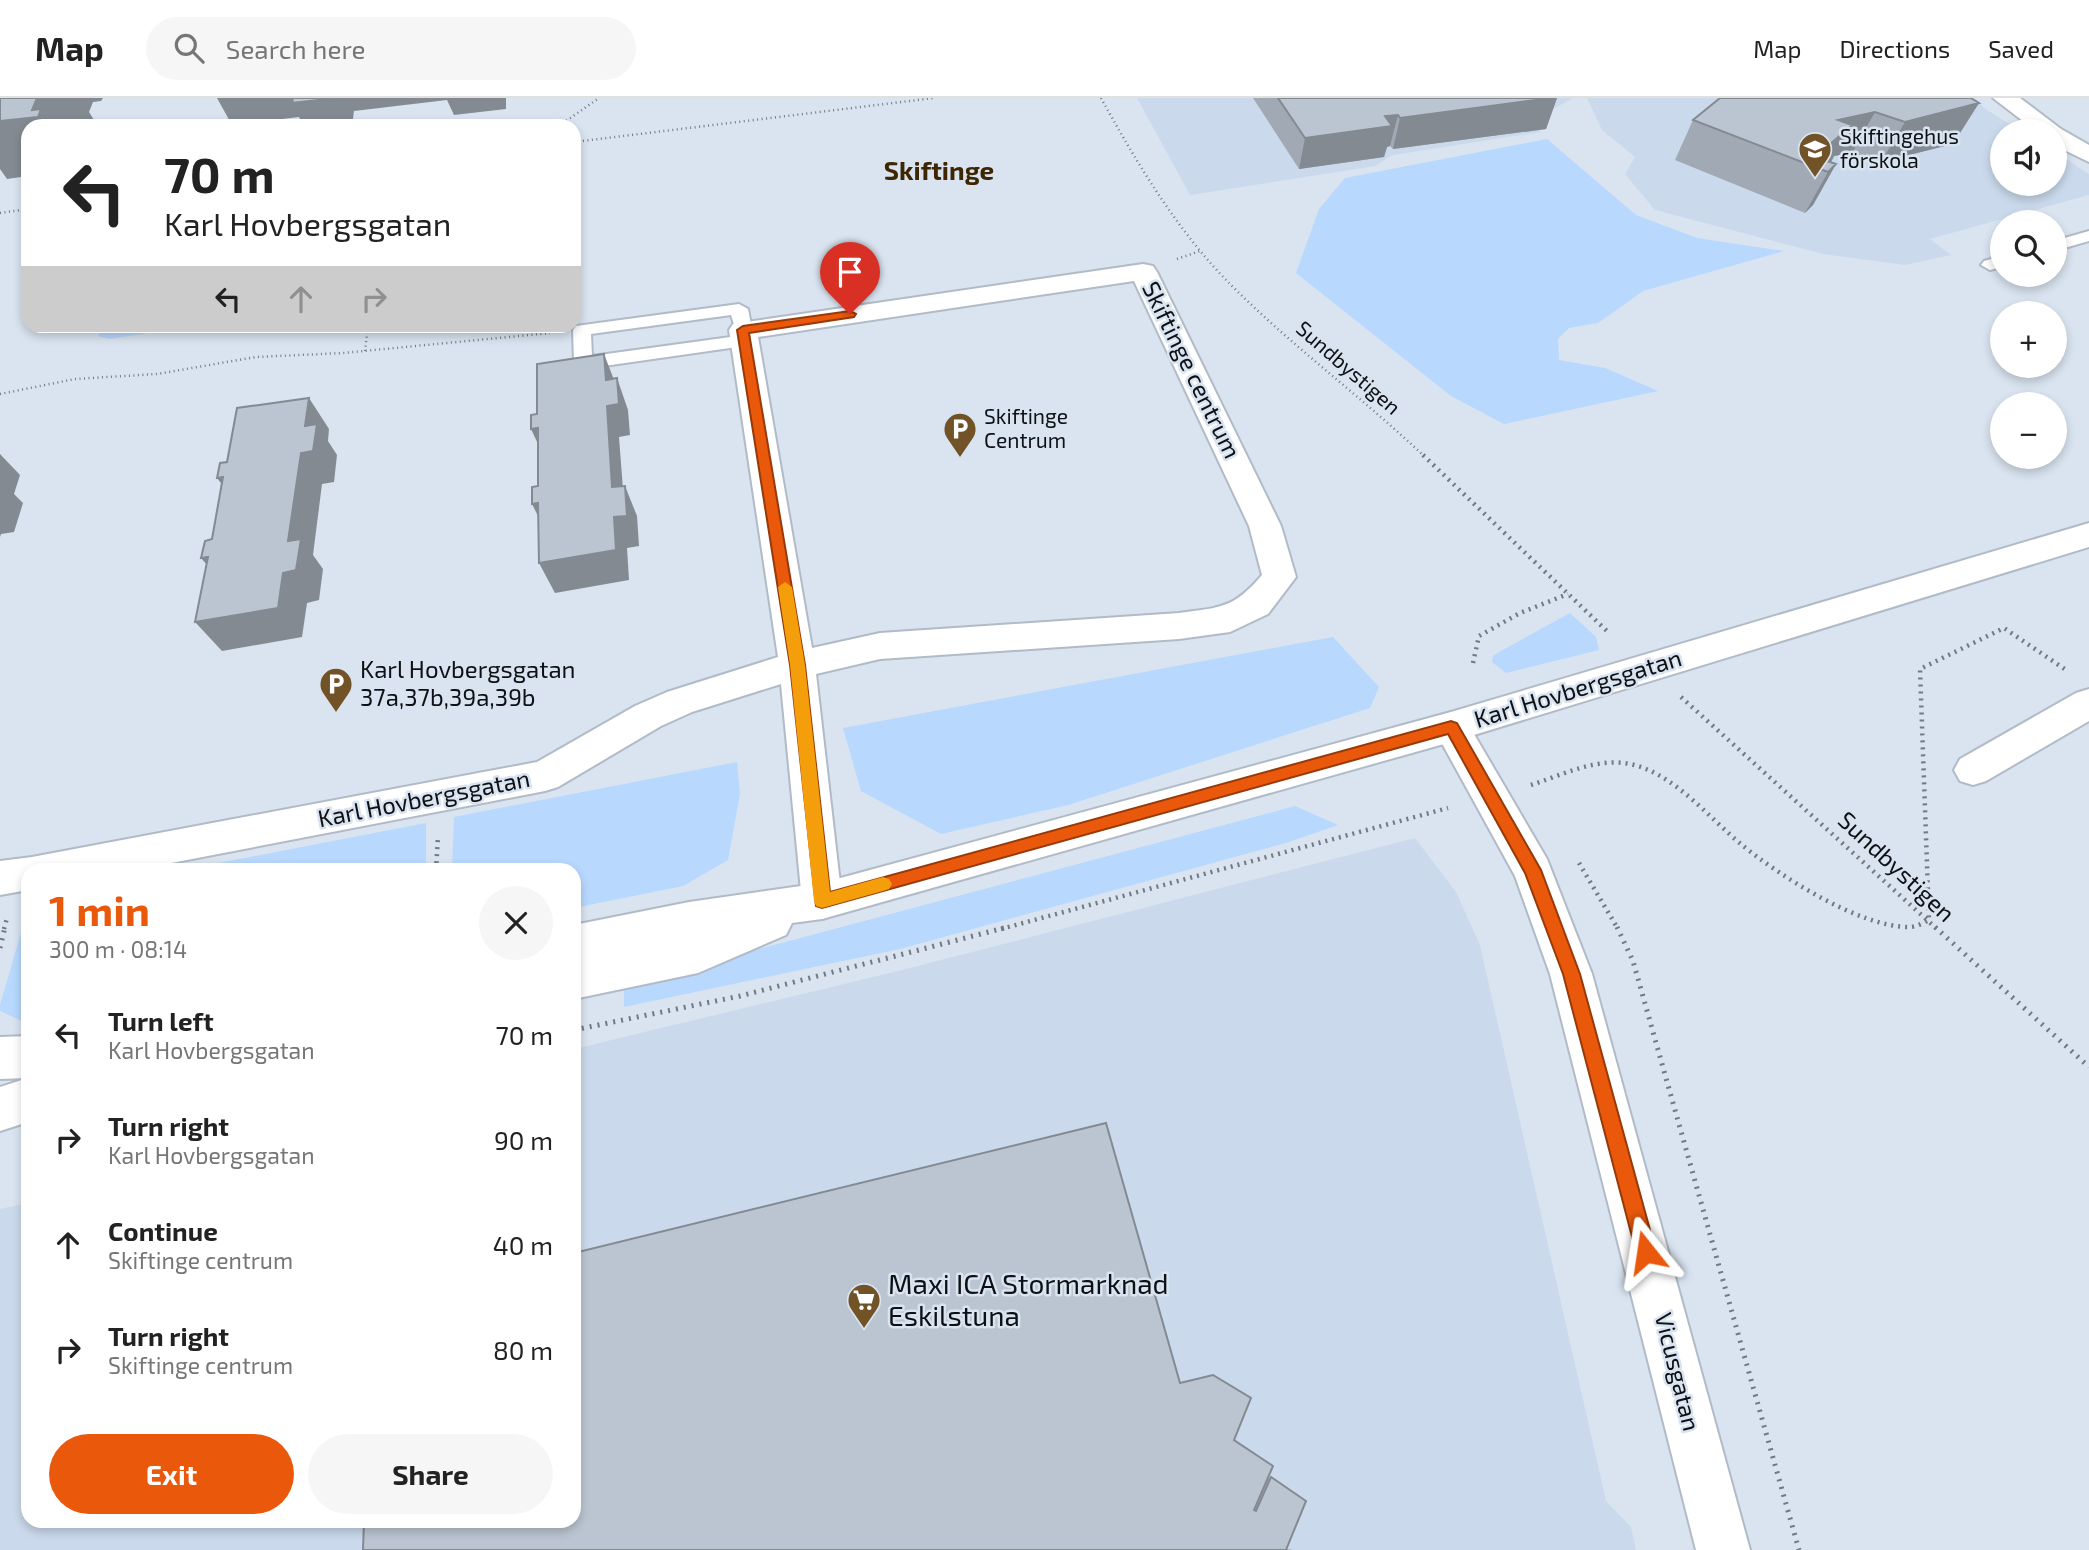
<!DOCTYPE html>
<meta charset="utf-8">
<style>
body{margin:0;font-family:"Exo 2",sans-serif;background:#f6f6f6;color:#222;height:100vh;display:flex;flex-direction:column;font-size:26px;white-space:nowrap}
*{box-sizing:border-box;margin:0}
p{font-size:23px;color:#767676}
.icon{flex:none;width:38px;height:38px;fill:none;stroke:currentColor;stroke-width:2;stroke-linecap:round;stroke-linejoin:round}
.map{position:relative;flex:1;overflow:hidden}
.drawer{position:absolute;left:21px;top:765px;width:560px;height:665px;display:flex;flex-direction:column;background:#fff;border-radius:21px;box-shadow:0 4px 10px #0003}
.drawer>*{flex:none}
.hud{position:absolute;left:21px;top:21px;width:560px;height:214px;border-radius:21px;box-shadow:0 4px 10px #0003;background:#fff;color:#222;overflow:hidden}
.controls{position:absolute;left:1990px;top:21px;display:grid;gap:14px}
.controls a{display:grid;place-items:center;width:77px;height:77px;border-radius:50%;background:#fff;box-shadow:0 4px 10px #0003;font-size:35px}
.pin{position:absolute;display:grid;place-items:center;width:60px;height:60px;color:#fff;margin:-72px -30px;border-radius:50% 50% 50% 0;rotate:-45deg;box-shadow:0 0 7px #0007}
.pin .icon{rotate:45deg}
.me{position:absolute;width:77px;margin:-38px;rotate:345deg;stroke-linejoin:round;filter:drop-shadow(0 0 5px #0008)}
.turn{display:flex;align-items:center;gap:24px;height:147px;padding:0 28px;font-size:32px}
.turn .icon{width:91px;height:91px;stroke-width:2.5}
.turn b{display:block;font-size:49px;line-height:60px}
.lanes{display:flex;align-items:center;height:66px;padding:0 28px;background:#0003;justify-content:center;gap:35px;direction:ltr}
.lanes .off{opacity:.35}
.round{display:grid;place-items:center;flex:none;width:74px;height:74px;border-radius:37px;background:#f6f6f6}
.summary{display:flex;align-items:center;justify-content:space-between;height:119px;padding:0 28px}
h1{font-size:42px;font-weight:700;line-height:52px;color:#ea580c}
.button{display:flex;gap:14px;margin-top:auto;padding:14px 28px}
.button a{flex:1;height:80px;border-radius:42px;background:#ea580c;color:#fff;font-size:28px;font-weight:700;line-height:80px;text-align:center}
.button a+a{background:#f6f6f6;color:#222}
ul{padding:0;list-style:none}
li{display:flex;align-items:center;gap:21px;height:105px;padding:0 28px}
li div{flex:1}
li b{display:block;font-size:26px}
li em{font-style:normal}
header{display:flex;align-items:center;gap:42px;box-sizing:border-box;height:98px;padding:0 35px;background:#fff;border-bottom:2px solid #e0e0e0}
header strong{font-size:33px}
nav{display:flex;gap:38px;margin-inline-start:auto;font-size:24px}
.search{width:490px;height:63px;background:#f6f6f6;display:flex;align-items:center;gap:18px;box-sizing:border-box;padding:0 24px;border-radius:38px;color:#767676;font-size:26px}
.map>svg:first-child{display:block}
</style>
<header>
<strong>Map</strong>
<div class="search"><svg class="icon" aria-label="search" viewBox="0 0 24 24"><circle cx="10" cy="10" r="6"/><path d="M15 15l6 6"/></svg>Search here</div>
<nav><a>Map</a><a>Directions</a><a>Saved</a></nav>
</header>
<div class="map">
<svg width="2089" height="1452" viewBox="0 0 2089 1452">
<rect width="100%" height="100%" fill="#d9e4f0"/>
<!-- built -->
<path fill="#cadaec" d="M1137 0H1573L1532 23 1541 34 1393 57 1375 68 1190 97Z
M1587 0H1973L1987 12 2021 33H2002V86H2054L2055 54 2089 76V97L1930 141 1951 157 1905 167 1823 156 1655 112 1625 76 1635 59 1602 32Z
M1415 740 1456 794 1480 847 1606 1403 1631 1429 1636 1452H0V1111L28 1105V1423H574V951L902 872Z"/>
<!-- green -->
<path fill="#b8d8fe" d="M1547 41 1636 117 1697 140 1784 153 1643 193 1598 225 1569 230 1558 241 1559 262 1605 270 1658 293 1504 326 1451 298 1296 175 1319 111 1345 80Z
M101 228H194L109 241 98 238Z
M1570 515 1596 539 1599 552 1506 575 1492 564 1493 558 1501 553Z
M1333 539 1379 589 1370 610 1068 707 941 736 861 693 843 630Z
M737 664 740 696 728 762 683 788 574 810V772H452L454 719Z
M1295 708 1338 727 1289 744 900 851 624 909V887Z
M426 725V772H182Z
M28 810V924H24L0 913V907Z"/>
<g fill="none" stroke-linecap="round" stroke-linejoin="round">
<defs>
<path id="lane" d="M2089 133V143L2054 153V143Z
M2002 158V169L1990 172 1981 167 1984 163Z
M739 206 748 211 752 232 749 236H737L731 217 591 236 592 258 745 237 751 239 754 243 751 247 583 271 574 265 573 232 576 228Z"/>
<path id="street" d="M1993 0H2020L2061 31 2089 47V64L2054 47V33H2036Z
M1143 166 1153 168 1157 174 1281 428 1296 479 1268 516 1230 534 1179 541 880 561 816 576 842 803 836 816 822 821 808 816 802 803 781 586 692 614 661 628 558 689 545 693 135 772H28V792L0 797V763L32 759 537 664 635 608 667 594 778 559 729 232 733 226ZM1134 183 1249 428 1262 477C1233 511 1221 509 1179 515L880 535 812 550 758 239Z
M2089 591V623L1986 683 1973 687 1960 683 1954 672 1960 661 2076 595Z
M1451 614 1464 619 1547 761 1592 876 1750 1452H1696L1550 876 1515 778 1433 629 1438 619Z"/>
<path id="secondary" d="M2089 425V449L1451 644 822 821 792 825 786 837 698 875 574 901V827L689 804 822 785 1451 614Z
M28 938V980L0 981V939Z
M28 980V1024L0 1033V989Z"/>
</defs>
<!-- lane casing -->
<use href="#lane" stroke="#b1bbc7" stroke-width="4"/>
<!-- street casing -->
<use href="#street" stroke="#b1bbc7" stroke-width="4"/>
<!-- secondary casing -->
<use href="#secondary" stroke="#b1bbc7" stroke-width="4"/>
<!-- path-far2 -->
<path stroke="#727981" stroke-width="2.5" stroke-dasharray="1 3.5" stroke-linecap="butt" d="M1101 0C1138 67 1178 134 1232 188 1293 249 1363 300 1425 359
M559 28 599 0
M574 44 934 0
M0 115 28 111
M1177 161 1200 153
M365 253 368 228
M0 296 75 281 157 276 256 259 343 255 550 235"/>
<!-- path-far1 -->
<path stroke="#727981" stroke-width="4.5" stroke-dasharray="2 5" stroke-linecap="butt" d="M1423 357 1609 535
M1473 565 1479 538 1520 515 1568 496
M1681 599 1937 831
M1531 687C1562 677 1597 659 1630 666 1674 675 1709 720 1742 747 1780 778 1859 829 1909 829 1916 829 1923 825 1929 822L1920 571 2004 530 2066 572
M1579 765 1618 831
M436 772 438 738
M4 831 7 820
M1001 831 1448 710"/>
<!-- path -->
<path stroke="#727981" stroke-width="5" stroke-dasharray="2 6" stroke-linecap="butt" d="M1617 829 1633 863 1799 1452
M1935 829 2089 969
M0 850 5 829
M574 932 740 898 1008 829"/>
<!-- lane -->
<use href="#lane" fill="#fff" fill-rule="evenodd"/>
<!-- street -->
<use href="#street" fill="#fff" fill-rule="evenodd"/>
<!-- secondary -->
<use href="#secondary" fill="#fff" fill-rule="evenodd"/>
</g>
<!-- wall -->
<path fill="#a1a9b4" d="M1253 0H1557L1546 31 1393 51 1390 48 1387 49 1384 59 1299 71Z
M1979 5 1953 46 1881 64 1852 55 1834 58 1831 64 1836 66 1813 107 1805 115 1675 62 1693 22Z
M1180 1285 1234 1342 1267 1381 1271 1379 1287 1451 1294 1452H363Z"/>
<!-- shaded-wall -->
<path fill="#838a92" d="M37 0H103L101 3 93 4 89 14 94 22 92 28H28V78L7 81 0 71V23L32 12Z
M217 0H506V11L454 17 447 2 354 13 352 28H304L299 19 232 27Z
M1551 0H1557L1546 31 1393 51 1400 20Z
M1979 5 1953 46 1881 64 1905 24Z
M1875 14 1852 55 1834 58 1829 68 1815 59 1838 22Z
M1398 17 1390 48 1387 49 1384 59 1299 71 1305 40 1385 18Z
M1836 66 1813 107 1805 115 1828 74Z
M604 256 616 287 617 280 628 312 630 337 619 339 625 418V388L637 418 639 448 627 450 629 482 555 495 539 465 612 389Z
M309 300 329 331 328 343 337 357 334 384 322 386 313 457 323 471 319 502 307 505 302 539 222 553 195 524 283 475Z
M538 330 546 363 531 331Z
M0 356 20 377 14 396 23 405 14 434 1 436 0 439Z
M223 379 241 411 217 380Z
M538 405 547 436 532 406Z
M208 459 227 490 201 460Z"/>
<!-- building -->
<path fill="#bbc5d1" stroke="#838a92" stroke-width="2" d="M0 0H37L32 12 41 11 38 19 0 23Z
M293 0H336L292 5Z
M1278 0H1551L1400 20 1398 17 1385 18 1392 28 1305 40Z
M1720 0H1971L1979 5 1905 24 1875 14 1838 22 1852 27 1815 59 1836 66 1828 74 1693 22Z
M604 256 606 282 617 280 619 306 607 308 612 389 625 388 627 418 614 419 616 452 539 465 538 405 532 406V389L538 388V330L531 331V317L537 316V266Z
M309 300 305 328 317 326 313 353 301 355 288 443 301 441 296 472 283 475 278 510 195 524 208 459 201 460 205 443 212 441 223 379 217 380 220 365 227 364 237 310Z
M1106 1025 1180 1285 1213 1277 1251 1300 1234 1342 1273 1368 1254 1412 1256 1413 1271 1379 1306 1403 1286 1452H363L364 1423H574V1155Z"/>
<!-- route -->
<path fill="#ea580c" stroke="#983908" stroke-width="2" d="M850 213 856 216 854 219 749 235 805 567 830 794 1451 623 1457 625 1541 772 1580 876 1656 1154 1653 1161 1646 1164 1639 1161 1636 1154 1563 876 1525 775 1448 636 822 810 816 808 790 567 737 232 743 228Z"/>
<!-- slow -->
<path fill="#f59e0b" d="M785 484 792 489 805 567 830 794 883 779 889 781 892 786 889 791 883 793 822 810 816 808 814 803 790 567 778 489Z"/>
<!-- icons -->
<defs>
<symbol id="school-pin" viewBox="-11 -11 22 30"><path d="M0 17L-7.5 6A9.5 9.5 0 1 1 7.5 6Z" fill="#725328" stroke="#d9e4f0"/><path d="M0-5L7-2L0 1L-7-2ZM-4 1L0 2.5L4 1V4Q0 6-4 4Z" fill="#fff"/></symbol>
<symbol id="parking-pin" viewBox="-11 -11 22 30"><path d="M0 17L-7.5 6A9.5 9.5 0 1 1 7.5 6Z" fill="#725328" stroke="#d9e4f0"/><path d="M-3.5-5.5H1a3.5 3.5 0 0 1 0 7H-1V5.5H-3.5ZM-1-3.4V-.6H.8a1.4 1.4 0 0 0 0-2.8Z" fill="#fff"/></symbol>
<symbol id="supermarket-pin" viewBox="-11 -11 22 30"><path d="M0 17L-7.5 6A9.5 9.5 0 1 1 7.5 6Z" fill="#725328" stroke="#d9e4f0"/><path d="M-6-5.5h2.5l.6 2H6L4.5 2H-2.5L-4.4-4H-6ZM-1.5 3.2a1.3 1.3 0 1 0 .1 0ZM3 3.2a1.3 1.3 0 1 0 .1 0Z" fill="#fff"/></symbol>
</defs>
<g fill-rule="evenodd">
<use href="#school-pin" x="1796" y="32" width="38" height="52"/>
<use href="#parking-pin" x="941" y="312" width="38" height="52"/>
<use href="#parking-pin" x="317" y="567" width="38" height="52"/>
<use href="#supermarket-pin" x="845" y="1183" width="38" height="52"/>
</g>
<g text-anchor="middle" stroke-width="5" stroke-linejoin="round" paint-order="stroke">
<!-- far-poi labels -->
<g font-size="21" fill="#0d1014" stroke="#d9e4f0" text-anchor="start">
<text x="1840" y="46">Skiftingehus<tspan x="1840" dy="24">förskola</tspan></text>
<text x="984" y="326">Skiftinge<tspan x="984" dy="24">Centrum</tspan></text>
</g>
<!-- far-street labels -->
<g font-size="21" fill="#0d1014" stroke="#d9e4f0">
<text transform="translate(1348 270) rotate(41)" y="7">Sundbystigen</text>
</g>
<!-- street labels -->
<g font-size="24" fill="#0d1014" stroke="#d9e4f0">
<text transform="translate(1191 272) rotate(64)" y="8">Skiftinge centrum</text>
<text transform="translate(1578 591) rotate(-17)" y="8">Karl Hovbergsgatan</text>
<text transform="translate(424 701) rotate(-11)" y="8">Karl Hovbergsgatan</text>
<text transform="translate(1896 769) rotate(43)" y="8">Sundbystigen</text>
<text transform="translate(1677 1274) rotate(76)" y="8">Vicusgatan</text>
</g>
<!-- poi labels -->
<g font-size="24" fill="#0d1014" stroke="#d9e4f0" text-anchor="start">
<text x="360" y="580">Karl Hovbergsgatan<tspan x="360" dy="28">37a,37b,39a,39b</tspan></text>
</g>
<!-- far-district labels -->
<g font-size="26" font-weight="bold" fill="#3e2602" stroke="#d9e4f0">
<text x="939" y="82">Skiftinge</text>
</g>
<!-- near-poi labels -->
<g font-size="28" fill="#0d1014" stroke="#d9e4f0" text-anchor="start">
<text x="888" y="1196">Maxi ICA Stormarknad<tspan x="888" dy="32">Eskilstuna</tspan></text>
</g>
</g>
</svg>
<div class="controls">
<a><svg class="icon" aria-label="sound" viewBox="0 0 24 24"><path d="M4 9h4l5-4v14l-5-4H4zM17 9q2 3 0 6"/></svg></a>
<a><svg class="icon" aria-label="search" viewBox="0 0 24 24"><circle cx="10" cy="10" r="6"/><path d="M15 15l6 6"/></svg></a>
<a>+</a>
<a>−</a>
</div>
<div class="pin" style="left:850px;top:216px;background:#d93025"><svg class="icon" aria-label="arrive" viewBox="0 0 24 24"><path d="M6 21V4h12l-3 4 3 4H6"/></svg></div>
<svg class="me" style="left:1646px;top:1154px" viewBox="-20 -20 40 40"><path d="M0-17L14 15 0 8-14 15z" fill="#ea580c" stroke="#fff" stroke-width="4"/></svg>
<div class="hud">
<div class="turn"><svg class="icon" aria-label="left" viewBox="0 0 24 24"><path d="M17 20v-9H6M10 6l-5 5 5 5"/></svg><div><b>70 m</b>Karl Hovbergsgatan</div></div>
<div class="lanes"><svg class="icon" aria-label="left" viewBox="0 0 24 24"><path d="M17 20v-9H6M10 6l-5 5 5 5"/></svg><svg class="icon off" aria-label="ahead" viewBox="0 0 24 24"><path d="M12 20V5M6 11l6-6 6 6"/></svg><svg class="icon off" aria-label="right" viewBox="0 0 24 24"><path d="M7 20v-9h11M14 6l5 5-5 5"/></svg></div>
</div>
<section class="drawer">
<div class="summary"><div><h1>1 min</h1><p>300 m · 08:14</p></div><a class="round"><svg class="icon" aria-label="close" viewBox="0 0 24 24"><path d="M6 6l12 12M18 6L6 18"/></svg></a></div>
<ul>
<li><svg class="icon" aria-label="left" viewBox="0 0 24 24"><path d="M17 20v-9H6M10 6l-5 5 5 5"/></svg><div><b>Turn left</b><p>Karl Hovbergsgatan</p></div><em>70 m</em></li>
<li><svg class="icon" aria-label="right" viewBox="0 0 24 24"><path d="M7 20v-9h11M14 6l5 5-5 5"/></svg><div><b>Turn right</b><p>Karl Hovbergsgatan</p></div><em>90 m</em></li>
<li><svg class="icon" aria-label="ahead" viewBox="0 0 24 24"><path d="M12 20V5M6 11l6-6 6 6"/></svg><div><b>Continue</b><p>Skiftinge centrum</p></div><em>40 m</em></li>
<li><svg class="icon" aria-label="right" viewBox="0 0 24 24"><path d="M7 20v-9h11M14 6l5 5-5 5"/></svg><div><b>Turn right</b><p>Skiftinge centrum</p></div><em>80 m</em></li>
</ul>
<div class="button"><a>Exit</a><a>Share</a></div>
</section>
</div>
